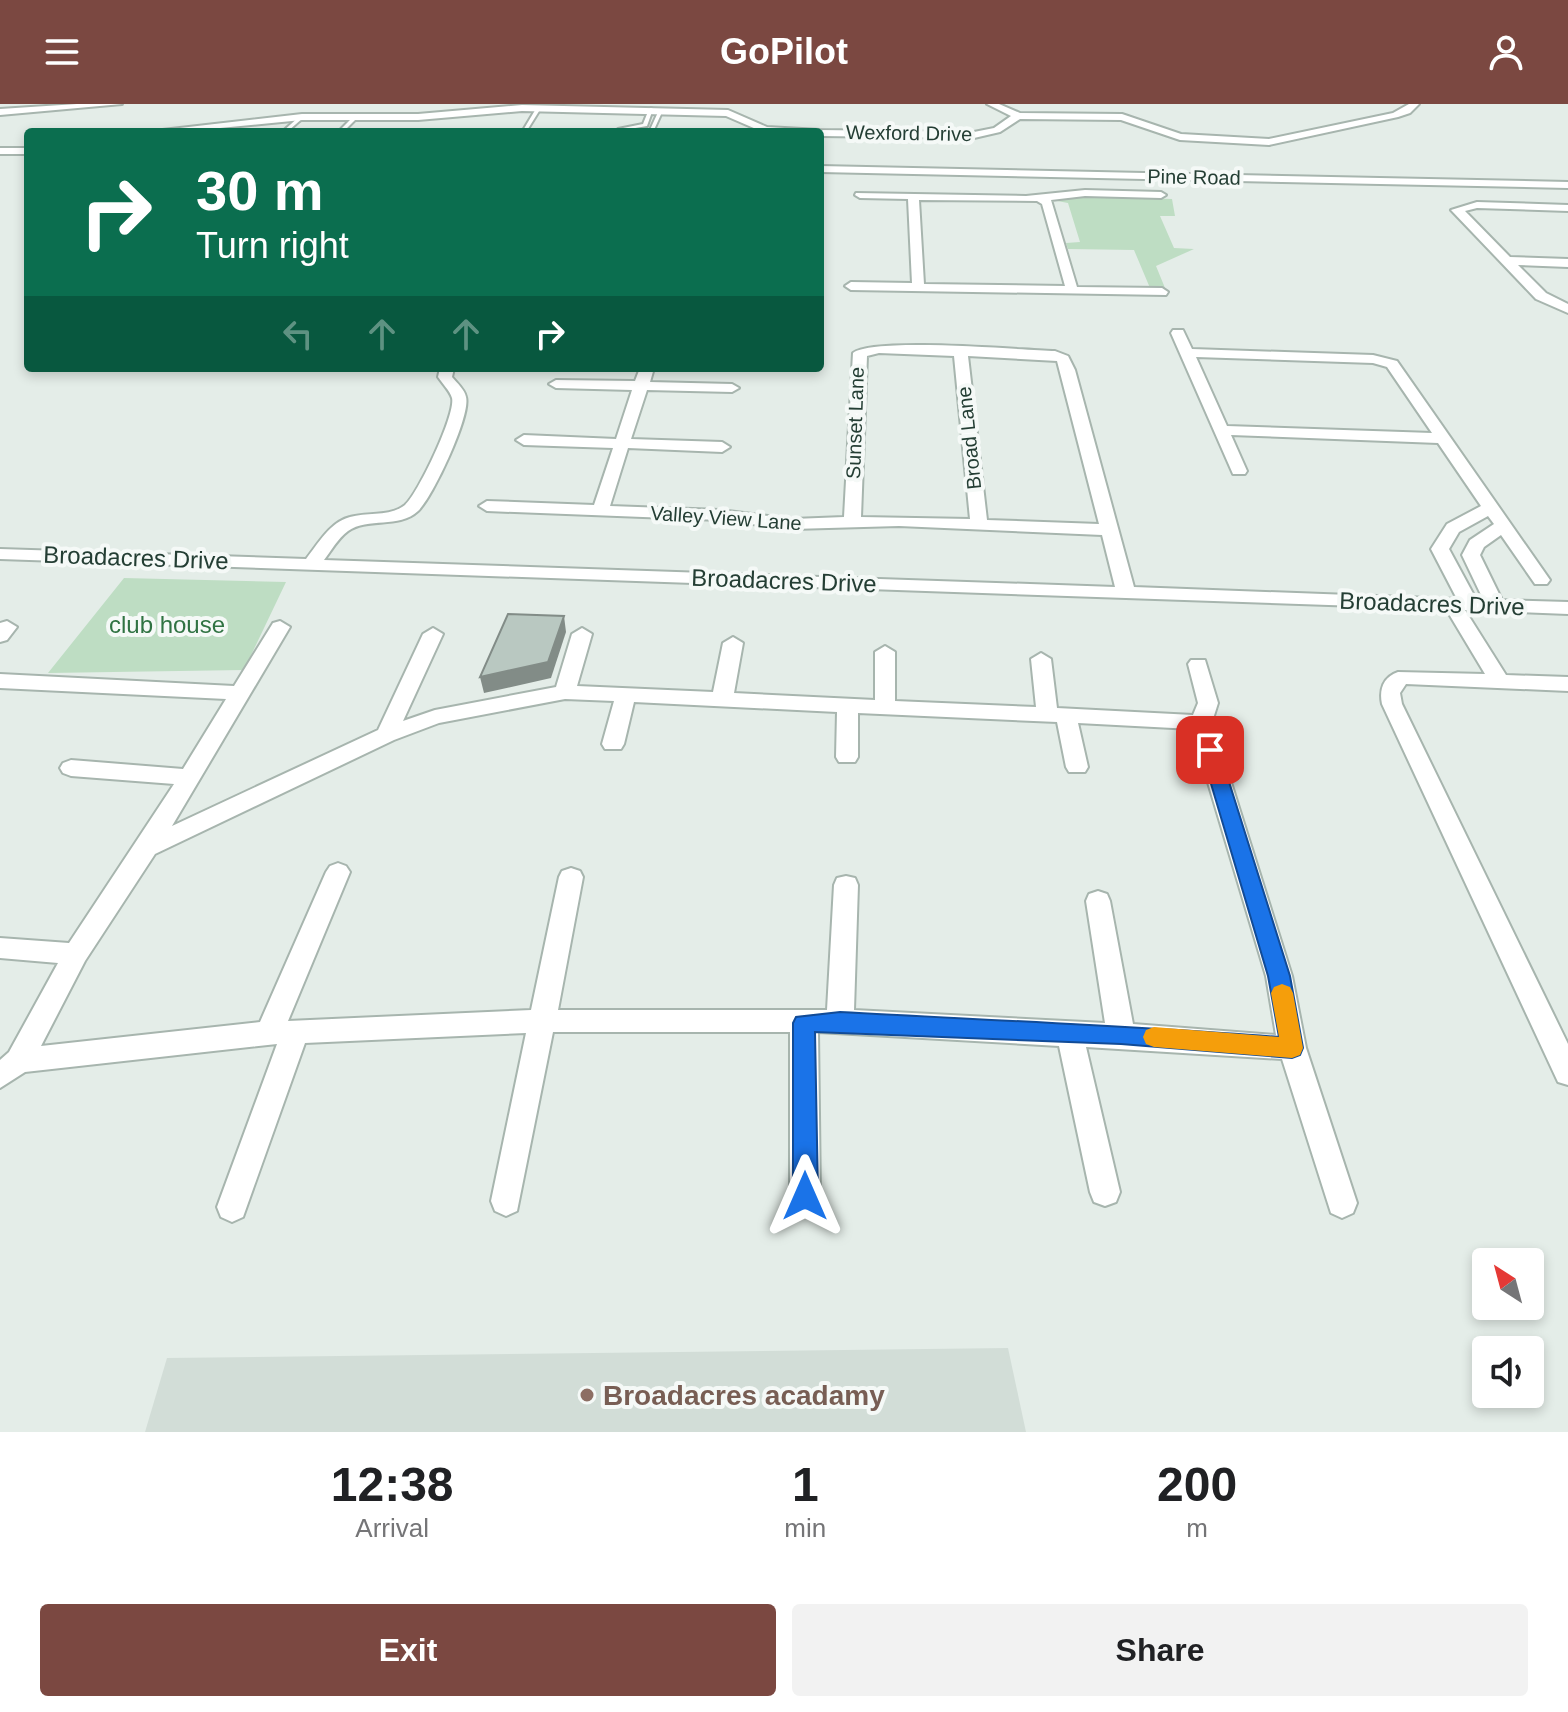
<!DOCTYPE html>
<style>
body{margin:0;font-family:Helvetica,sans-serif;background:#f2f2f2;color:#202124;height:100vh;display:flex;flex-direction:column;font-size:30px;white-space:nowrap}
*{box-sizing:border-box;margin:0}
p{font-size:26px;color:#757577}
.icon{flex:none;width:44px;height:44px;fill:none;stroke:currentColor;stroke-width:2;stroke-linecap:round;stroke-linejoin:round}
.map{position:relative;height:1328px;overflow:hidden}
.details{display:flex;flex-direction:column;background:#fff;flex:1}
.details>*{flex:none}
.top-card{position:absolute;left:24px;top:24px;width:800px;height:244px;border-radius:8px;box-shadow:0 4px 12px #0003;background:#0b6e4f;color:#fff;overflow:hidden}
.needle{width:52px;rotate:324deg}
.controls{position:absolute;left:1472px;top:1144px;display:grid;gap:16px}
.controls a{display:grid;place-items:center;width:72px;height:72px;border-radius:8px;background:#fff;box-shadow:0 4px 12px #0003;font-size:40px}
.pin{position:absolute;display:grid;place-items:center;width:68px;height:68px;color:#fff;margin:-34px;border-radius:16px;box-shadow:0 4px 12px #0006}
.me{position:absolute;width:88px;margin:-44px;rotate:0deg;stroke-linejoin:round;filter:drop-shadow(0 0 6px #0008)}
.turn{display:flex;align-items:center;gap:28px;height:168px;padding:0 40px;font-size:36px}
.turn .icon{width:104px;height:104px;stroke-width:2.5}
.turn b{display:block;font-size:56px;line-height:68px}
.lanes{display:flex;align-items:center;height:76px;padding:0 40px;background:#0003;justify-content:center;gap:40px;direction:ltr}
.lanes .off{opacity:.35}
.eta{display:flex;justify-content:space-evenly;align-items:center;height:136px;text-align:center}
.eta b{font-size:48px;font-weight:700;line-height:56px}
.cta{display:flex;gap:16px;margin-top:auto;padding:16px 40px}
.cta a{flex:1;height:92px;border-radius:8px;background:#7b4841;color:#fff;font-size:32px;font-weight:700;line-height:92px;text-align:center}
.cta a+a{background:#f2f2f2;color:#202124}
header{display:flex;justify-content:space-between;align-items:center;height:104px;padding:0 40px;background:#7b4841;color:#fff;font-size:36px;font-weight:700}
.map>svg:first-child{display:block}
</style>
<header><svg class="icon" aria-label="menu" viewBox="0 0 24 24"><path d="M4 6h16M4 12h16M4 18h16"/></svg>GoPilot<svg class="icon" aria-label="person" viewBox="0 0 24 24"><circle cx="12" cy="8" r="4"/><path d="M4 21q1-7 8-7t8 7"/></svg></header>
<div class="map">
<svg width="1568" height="1328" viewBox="0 0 1568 1328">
<rect width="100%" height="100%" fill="#e4ede8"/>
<!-- built -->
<path fill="#d2ddd7" d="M1008 1244 1026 1328H145L167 1254Z"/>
<!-- green -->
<path fill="#beddc3" d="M1082 92 1172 95 1175 112H1160L1174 144 1194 145 1156 162 1165 184H1150L1134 146 1068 145 1066 139 1080 138 1068 99 1052 96Z
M124 474 286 478 244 566 48 569Z"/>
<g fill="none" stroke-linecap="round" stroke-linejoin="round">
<defs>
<path id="service" d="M537 3 541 4 526 28H522Z
M651 4 653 5 647 22 618 27V25L643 20 649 5Z
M661 5 663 6 653 28H649L659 6Z
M300 12 304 13 287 28H282Z
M354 12 358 13 343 28H338Z"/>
<path id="minor" d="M77 0H122L0 11V5Z
M987 0H999L1020 9 1122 10 1181 30 1269 35 1393 9 1409 0H1419L1410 9 1398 13 1269 41 1180 36 1121 16 1020 15 1000 28 974 34 820 32V28H763L726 12 522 7 418 16H302L179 28H145L302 10H418L522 1 728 6 767 23 820 26 974 28 994 24 1011 12Z
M0 44H28V50H0Z
M820 62 1568 78V84L820 68Z
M1085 86 1161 88 1166 91 1161 94 1085 92 1051 96 1077 183 1162 184 1168 188 1166 191 851 186 845 182 851 178 912 179 908 95 860 94 855 91 856 89 1026 92ZM919 96 1037 97 1042 100 1065 182 924 180Z
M1477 98 1568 101V107L1477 104 1465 107 1510 153 1568 155V163L1518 161 1546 189 1568 200V209L1536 195 1451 106Z
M1173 226H1183L1192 245 1373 251 1397 257 1550 476 1547 480H1535L1501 431 1484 443 1480 451 1502 496 1568 498V510L1465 506 1506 571 1568 573V587L1406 580 1400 589 1402 600 1568 940V981L1558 978 1382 600C1379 586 1383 573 1398 568L1485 570 1446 505 0 455V445L306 455C318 440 330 418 350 413 367 408 390 413 405 401 418 390 456 310 452 294 450 287 442 279 438 273L440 264H454L452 273C457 279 465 286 466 293 471 311 433 393 418 407 399 425 368 413 348 427 338 434 331 447 324 456L1115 483 1102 431 899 422 793 425 720 416 487 407 479 402 487 397 594 401 613 344 524 341 516 336 524 331 616 335 632 286 556 284 549 280 556 276 635 277 640 264H654L650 278 732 280 739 284 732 288 647 286 631 335 722 338 730 343 722 348 628 344 610 402 720 406 793 415 844 413 853 249C874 233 1020 246 1055 247L1068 252 1075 266 1134 483 1457 495 1431 445 1447 420 1481 402 1438 339 1231 331 1247 367 1245 370H1233L1171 229ZM879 249 954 252 970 415 861 413 867 252ZM968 252 1057 257 1099 420 987 416ZM1196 253 1373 259 1387 263 1432 329 1227 322ZM1488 412 1494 420 1470 436 1462 451 1483 495H1476L1449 445 1459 428Z
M7 517 17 523 7 536 0 538V519Z
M280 517 290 523 172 722 378 626 423 530 433 524 443 530 403 617 435 606 556 583 572 530 582 524 592 530 577 582 713 588 723 539 733 533 743 539 734 589 875 596V548L885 542 895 548V597L1036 603 1031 555 1041 549 1051 555 1057 604 1193 611 1198 599 1188 560 1191 556H1205L1218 599 1212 618 1292 872 1306 944 1357 1099 1353 1109 1342 1114 1331 1109 1282 955 1086 943 1120 1088 1116 1098 1105 1102 1094 1098 1090 1088 1059 942 818 928 820 1092 816 1102 805 1107 794 1102 790 1092V928H553L517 1107 506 1112 495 1107 491 1097 526 929 305 939 243 1113 232 1118 221 1113 217 1103 277 940 25 968 0 984V956L9 948 58 859 0 854V834L69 839 174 680 71 672 63 669 60 664 63 659 71 656 183 665 226 595 0 584V570L234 582 273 519ZM565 595 614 597 602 640 605 645H621L624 640 634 598 837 608 836 653 839 658H855L858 653V609L1057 618 1066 663 1069 668H1085L1088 663 1078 619 1192 625 1266 872 1276 931 1133 920 1110 797 1107 790 1098 787 1089 790 1086 797 1105 919 854 906 858 781 855 774 846 772 837 774 834 781 827 906H558L583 773 580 767 571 764 562 767 559 773 531 906 288 917 350 768 346 762 338 759 330 762 326 768 260 918 41 942 85 857 155 750 394 636 439 619Z"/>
</defs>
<!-- service casing -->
<use href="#service" stroke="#a7b5ae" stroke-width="4"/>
<!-- minor casing -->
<use href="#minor" stroke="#a7b5ae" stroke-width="4"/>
<!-- service -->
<use href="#service" fill="#fff" fill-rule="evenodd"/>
<!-- minor -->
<use href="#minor" fill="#fff" fill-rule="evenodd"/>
</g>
<!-- shaded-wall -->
<path fill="#828c87" d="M564 512 566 528 551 574 484 589 480 573Z"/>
<!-- building -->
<path fill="#b9c8c1" stroke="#828c87" stroke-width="2" d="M508 510 564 512 548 558 480 573Z"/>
<!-- route -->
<path fill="#1a73e8" stroke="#114b97" stroke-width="2" d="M1210 640 1219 646 1290 872 1303 944 1300 951 1292 954 1121 940 815 928 818 1092 814 1100 805 1104 797 1100 793 1092V919L796 913 840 908C987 916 1133 922 1279 933L1268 872 1201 646Z"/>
<!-- slow -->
<path fill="#f59e0b" d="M1282 880 1290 883 1293 889 1303 944 1300 951 1292 954 1154 943 1146 940 1143 933 1146 926 1154 923 1279 933 1271 889 1274 883Z"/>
<!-- markers -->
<circle fill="#8d6e63" stroke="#f5f9f7" stroke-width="3" cx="587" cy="1291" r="8"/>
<g text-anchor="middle" stroke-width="8" stroke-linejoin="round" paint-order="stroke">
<!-- far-street labels -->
<g font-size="20" fill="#243e34" stroke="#f5f9f7">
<text transform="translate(909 29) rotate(1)" y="7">Wexford Drive</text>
<text transform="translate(1194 73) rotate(1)" y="7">Pine Road</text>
<text transform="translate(855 319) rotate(-88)" y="7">Sunset Lane</text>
<text transform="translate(969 334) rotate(-96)" y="7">Broad Lane</text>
<text transform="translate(726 414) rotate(4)" y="7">Valley View Lane</text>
</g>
<!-- street labels -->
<g font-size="24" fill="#243e34" stroke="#f5f9f7">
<text transform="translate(136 454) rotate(2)" y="8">Broadacres Drive</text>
<text transform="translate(784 477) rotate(2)" y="8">Broadacres Drive</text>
<text transform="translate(1432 500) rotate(2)" y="8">Broadacres Drive</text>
</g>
<!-- park labels -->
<g font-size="24" fill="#307343" stroke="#f5f9f7">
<text x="167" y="529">club house</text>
</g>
<!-- near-education labels -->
<g font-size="28" font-weight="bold" fill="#785e54" stroke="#f5f9f7" text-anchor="start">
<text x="603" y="1301">Broadacres acadamy</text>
</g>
</g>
</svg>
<div class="controls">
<a><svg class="needle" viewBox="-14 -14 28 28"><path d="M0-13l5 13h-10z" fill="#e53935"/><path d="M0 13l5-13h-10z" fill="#757577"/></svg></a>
<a><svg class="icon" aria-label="sound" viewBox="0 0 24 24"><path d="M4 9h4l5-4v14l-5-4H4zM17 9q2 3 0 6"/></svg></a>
</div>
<div class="pin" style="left:1210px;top:646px;background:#d93025"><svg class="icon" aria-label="arrive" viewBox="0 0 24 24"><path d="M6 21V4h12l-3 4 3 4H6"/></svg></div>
<svg class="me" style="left:805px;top:1092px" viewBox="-20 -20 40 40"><path d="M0-17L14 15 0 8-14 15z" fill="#1a73e8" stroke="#fff" stroke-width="4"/></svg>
<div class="top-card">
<div class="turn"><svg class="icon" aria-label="right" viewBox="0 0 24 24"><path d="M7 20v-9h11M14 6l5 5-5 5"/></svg><div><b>30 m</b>Turn right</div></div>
<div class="lanes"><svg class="icon off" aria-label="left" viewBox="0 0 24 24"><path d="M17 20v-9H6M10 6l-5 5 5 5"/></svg><svg class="icon off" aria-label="ahead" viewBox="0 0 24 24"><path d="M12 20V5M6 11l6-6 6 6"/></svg><svg class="icon off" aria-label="ahead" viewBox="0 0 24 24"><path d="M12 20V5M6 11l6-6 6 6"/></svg><svg class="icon" aria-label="right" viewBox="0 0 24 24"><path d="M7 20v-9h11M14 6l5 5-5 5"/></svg></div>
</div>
</div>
<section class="details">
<div class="eta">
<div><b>12:38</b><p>Arrival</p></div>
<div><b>1</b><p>min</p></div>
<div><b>200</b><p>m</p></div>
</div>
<div class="cta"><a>Exit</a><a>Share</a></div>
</section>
